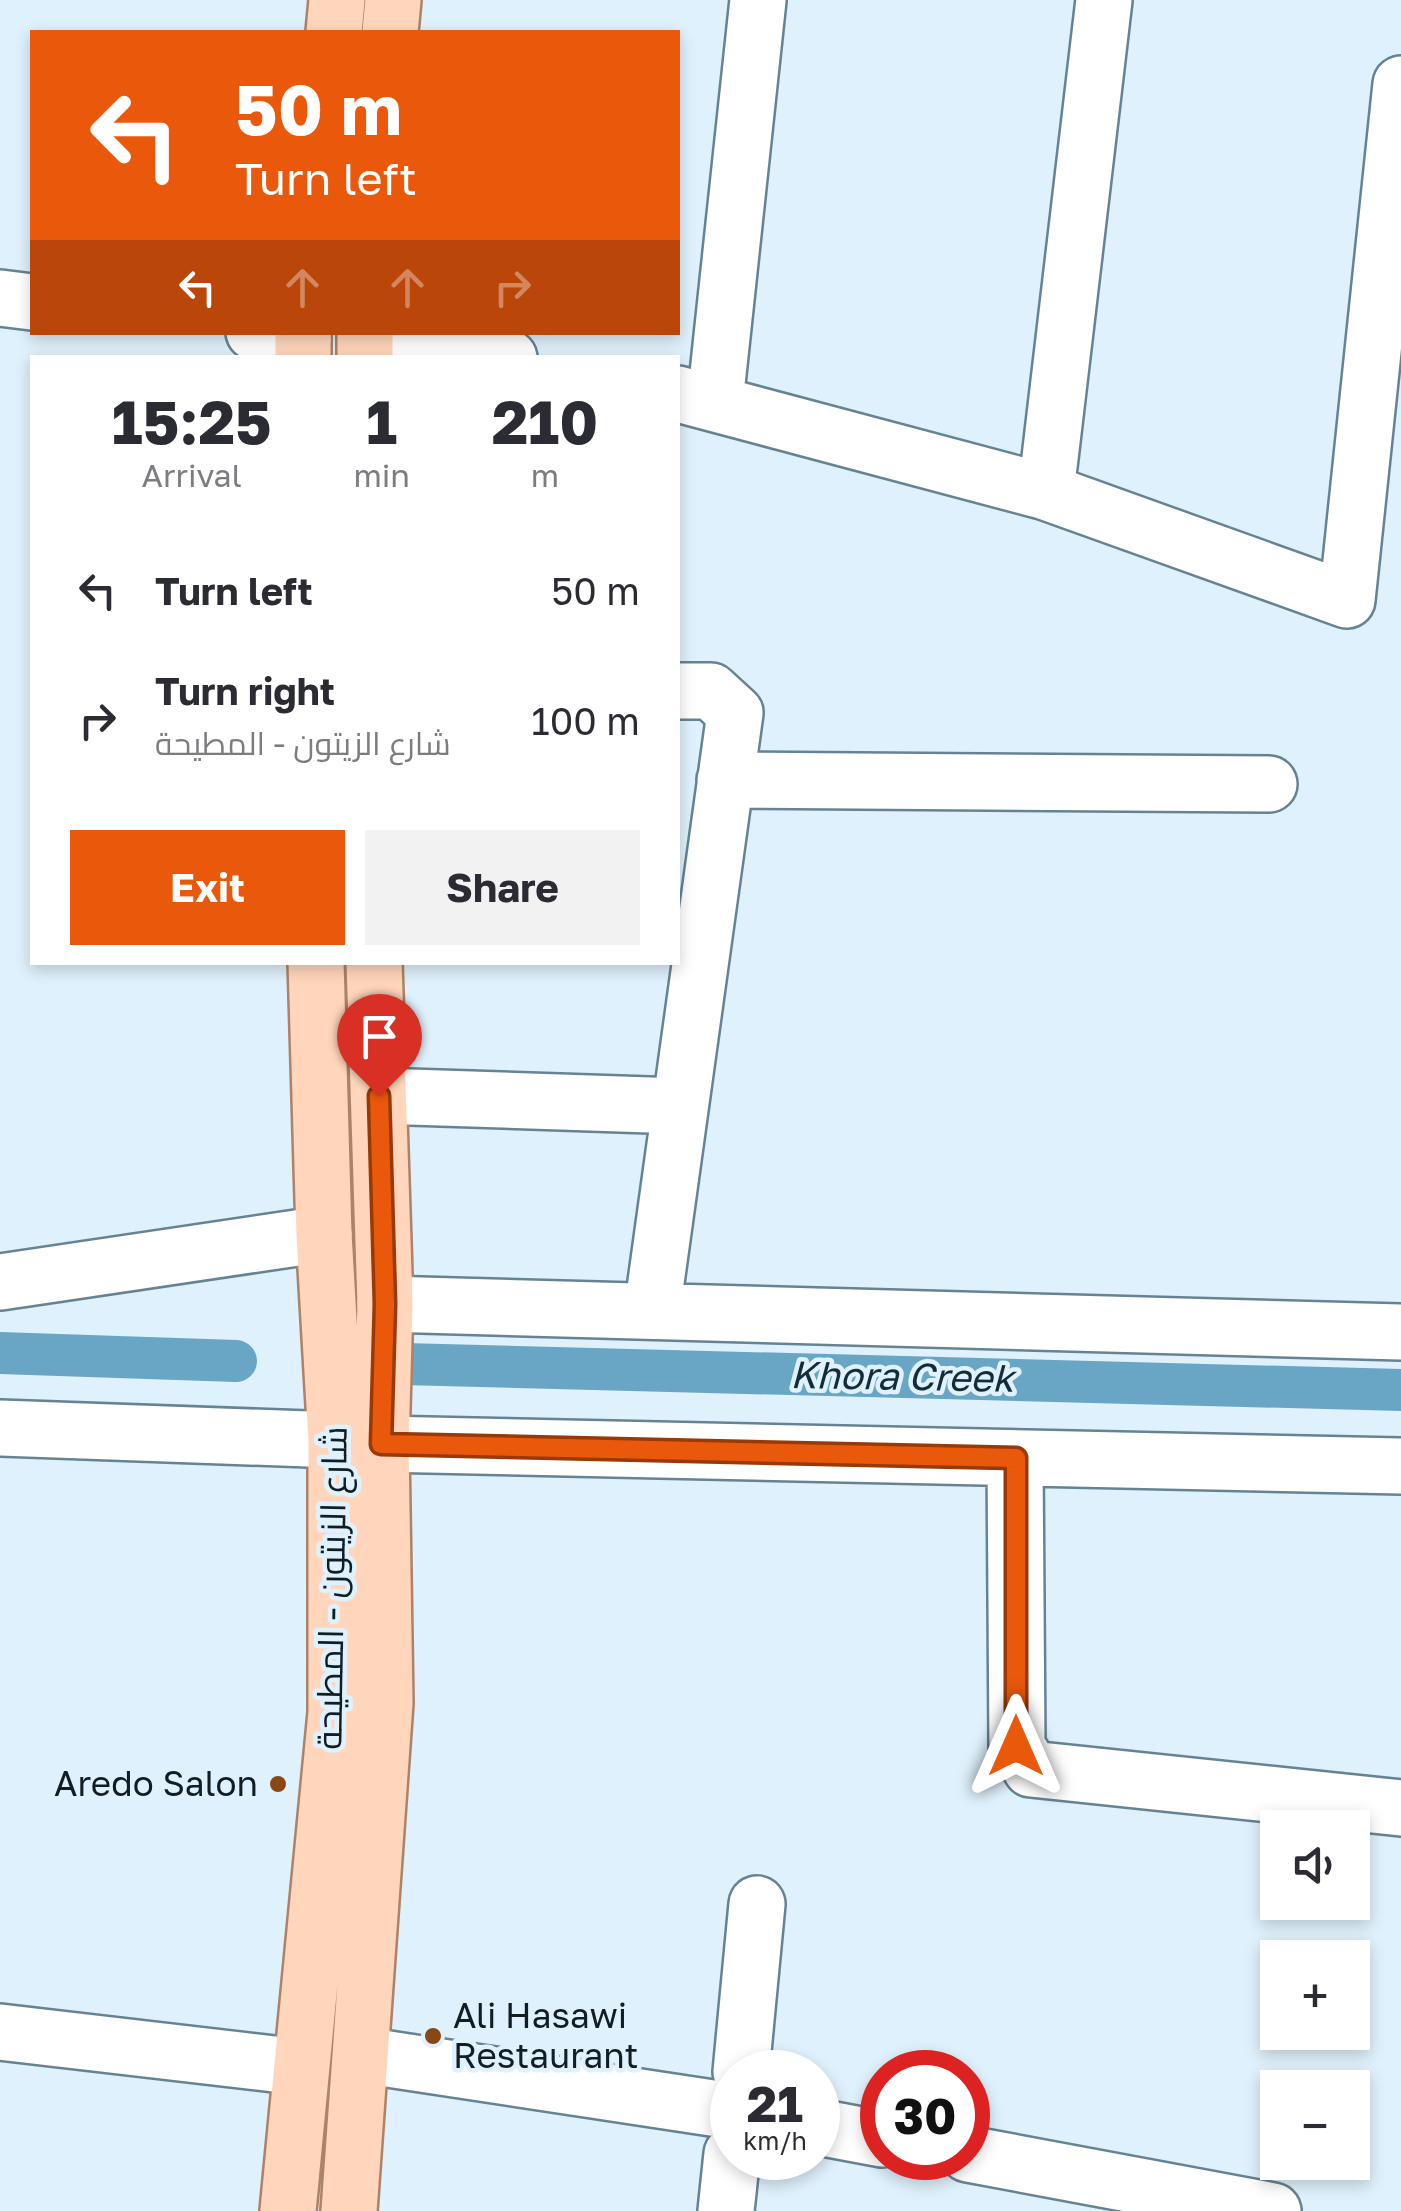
<!DOCTYPE html>
<meta charset="utf-8">
<style>
body{margin:0;font-family:"Golos Text",Cairo,sans-serif;background:#f2f2f3;color:#2b2b33;height:100vh;display:flex;flex-direction:column;font-size:38px;white-space:nowrap}
*{box-sizing:border-box;margin:0}
p{font-size:32px;color:#7c7c81}
.icon{flex:none;width:55px;height:55px;fill:none;stroke:currentColor;stroke-width:2;stroke-linecap:round;stroke-linejoin:round}
.map{position:relative;flex:1;overflow:hidden}
.panel{position:absolute;left:30px;top:355px;width:650px;height:610px;display:flex;flex-direction:column;background:#fff;border-radius:0px;box-shadow:0 5px 15px #0003}
.panel>*{flex:none}
.hud{position:absolute;left:30px;top:30px;width:650px;height:305px;border-radius:0px;box-shadow:0 5px 15px #0003;background:#ea580c;color:#fff;overflow:hidden}
.buttons{position:absolute;left:1260px;top:1810px;display:grid;gap:20px}
.buttons a{display:grid;place-items:center;width:110px;height:110px;border-radius:0px;background:#fff;box-shadow:0 5px 15px #0003;font-size:50px}
.speed{position:absolute;left:710px;top:2050px;display:flex;gap:20px;font-size:50px;font-weight:700;text-align:center}
.speed>*{display:grid;place-content:center;width:130px;height:130px;border-radius:50%;background:#fff;box-shadow:0 5px 15px #0003;line-height:1}
.speed small{font-size:25px;font-weight:400}
.speed .limit{border:15px solid #d22;background:#fff;color:#111}
.pin{position:absolute;display:grid;place-items:center;width:85px;height:85px;color:#fff;margin:-102px -42px;border-radius:50% 50% 50% 0;rotate:-45deg;box-shadow:0 0 10px #0007}
.pin .icon{rotate:45deg}
.me{position:absolute;width:110px;margin:-55px;rotate:0deg;stroke-linejoin:round;filter:drop-shadow(0 0 8px #0008)}
.turn{display:flex;align-items:center;gap:35px;height:210px;padding:0 40px;font-size:45px}
.turn .icon{width:130px;height:130px;stroke-width:2.5}
.turn b{display:block;font-size:70px;line-height:85px}
.lanes{display:flex;align-items:center;height:95px;padding:0 40px;background:#0003;justify-content:center;gap:50px;direction:ltr}
.lanes .off{opacity:.35}
.eta{display:flex;justify-content:space-evenly;align-items:center;height:170px;text-align:center}
.eta b{font-size:60px;font-weight:700;line-height:70px}
.button{display:flex;gap:20px;margin-top:auto;padding:20px 40px}
.button a{flex:1;height:115px;border-radius:0px;background:#ea580c;color:#fff;font-size:40px;font-weight:700;line-height:115px;text-align:center}
.button a+a{background:#f2f2f3;color:#2b2b33}
ul{padding:0;list-style:none}
li{display:flex;align-items:center;gap:30px;height:130px;padding:0 40px}
li div{flex:1}
li b{display:block;font-size:38px}
li em{font-style:normal}
.map>svg:first-child{display:block}
</style>
<div class="map">
<svg width="1401" height="2211" viewBox="0 0 1401 2211">
<rect width="100%" height="100%" fill="#dff1fc"/>
<g fill="none" stroke-linecap="round" stroke-linejoin="round">
<!-- canal -->
<path stroke="#69a5c5" stroke-width="42" d="M0 1353 236 1361
M403 1364 1401 1390"/>
<defs>
<path id="minor" d="M0 298 32 302
M254 332 303 339
M394 332 509 358
M678 394 1046 492 1347 600 1401 84
M715 402 758 0
M1046 492 1104 0
M725 780 1269 784
M379 1096 680 1106
M0 1282 324 1234
M385 1304 1401 1332
M652 1311 735 713 711 691H678
M0 1428 336 1440
M381 1444 1401 1466
M1015 1458 1017 1746 1031 1769 1401 1808
M0 2032 300 2067
M362 2055 732 2111
M741 2072 757 1904
M818 2127 882 2139
M968 2154 1273 2211
M726 2211 732 2154"/>
<path id="major" d="M334 32 337 0
M390 32 393 0
M303 358V332
M365 358V332
M288 2211 336 1713V1440L324 1234 316 962
M349 2211 385 1703 381 1444 385 1304 374 962"/>
</defs>
<!-- minor casing -->
<use href="#minor" stroke="#668393" stroke-width="60"/>
<!-- major casing -->
<use href="#major" stroke="#ac8369" stroke-width="60"/>
<!-- minor -->
<use href="#minor" stroke="#fff" stroke-width="55"/>
<!-- major -->
<use href="#major" stroke="#ffd6bb" stroke-width="55"/>
</g>
<g fill="none" stroke-linecap="round" stroke-linejoin="round">
<defs>
<path id="route" d="M379 1096 385 1304 381 1444 1016 1458V1746"/>
</defs>
<!-- route casing -->
<use href="#route" stroke="#983908" stroke-width="25"/>
<!-- route -->
<use href="#route" stroke="#ea580c" stroke-width="18"/>
</g>
<!-- markers -->
<g fill="#884714" stroke="#dff1fc" stroke-width="4">
<circle cx="278" cy="1784" r="10"/>
<circle cx="433" cy="2036" r="10"/>
</g>
<g text-anchor="middle" stroke-width="9" stroke-linejoin="round" paint-order="stroke">
<!-- street labels -->
<g font-size="35" fill="#111d23" stroke="#dff1fc">
<text transform="translate(332 1588) rotate(-89)" y="12">شارع الزيتون - المطيحة</text>
</g>
<!-- poi labels -->
<g font-size="35" fill="#111d23" stroke="#dff1fc" text-anchor="end">
<text x="258" y="1796">Aredo Salon</text>
<text x="453" y="2028" text-anchor="start">Ali Hasawi<tspan x="453" dy="40">Restaurant</tspan></text>
</g>
<!-- water labels -->
<g font-size="38" font-style="italic" fill="#112d3c" stroke="#dff1fc">
<text transform="translate(902 1377) rotate(1)" y="13">Khora Creek</text>
</g>
</g>
</svg>
<div class="buttons">
<a><svg class="icon" aria-label="sound" viewBox="0 0 24 24"><path d="M4 9h4l5-4v14l-5-4H4zM17 9q2 3 0 6"/></svg></a>
<a>+</a>
<a>−</a>
</div>
<div class="speed"><div>21<small>km/h</small></div><div class="limit">30</div></div>
<div class="pin" style="left:379px;top:1096px;background:#d93025"><svg class="icon" aria-label="arrive" viewBox="0 0 24 24"><path d="M6 21V4h12l-3 4 3 4H6"/></svg></div>
<svg class="me" style="left:1016px;top:1746px" viewBox="-20 -20 40 40"><path d="M0-17L14 15 0 8-14 15z" fill="#ea580c" stroke="#fff" stroke-width="4"/></svg>
<div class="hud">
<div class="turn"><svg class="icon" aria-label="left" viewBox="0 0 24 24"><path d="M17 20v-9H6M10 6l-5 5 5 5"/></svg><div><b>50 m</b>Turn left</div></div>
<div class="lanes"><svg class="icon" aria-label="left" viewBox="0 0 24 24"><path d="M17 20v-9H6M10 6l-5 5 5 5"/></svg><svg class="icon off" aria-label="ahead" viewBox="0 0 24 24"><path d="M12 20V5M6 11l6-6 6 6"/></svg><svg class="icon off" aria-label="ahead" viewBox="0 0 24 24"><path d="M12 20V5M6 11l6-6 6 6"/></svg><svg class="icon off" aria-label="right" viewBox="0 0 24 24"><path d="M7 20v-9h11M14 6l5 5-5 5"/></svg></div>
</div>
<section class="panel">
<div class="eta">
<div><b>15:25</b><p>Arrival</p></div>
<div><b>1</b><p>min</p></div>
<div><b>210</b><p>m</p></div>
</div>
<ul>
<li><svg class="icon" aria-label="left" viewBox="0 0 24 24"><path d="M17 20v-9H6M10 6l-5 5 5 5"/></svg><div><b>Turn left</b></div><em>50 m</em></li>
<li><svg class="icon" aria-label="right" viewBox="0 0 24 24"><path d="M7 20v-9h11M14 6l5 5-5 5"/></svg><div><b>Turn right</b><p>شارع الزيتون - المطيحة</p></div><em>100 m</em></li>
</ul>
<div class="button"><a>Exit</a><a>Share</a></div>
</section>
</div>
